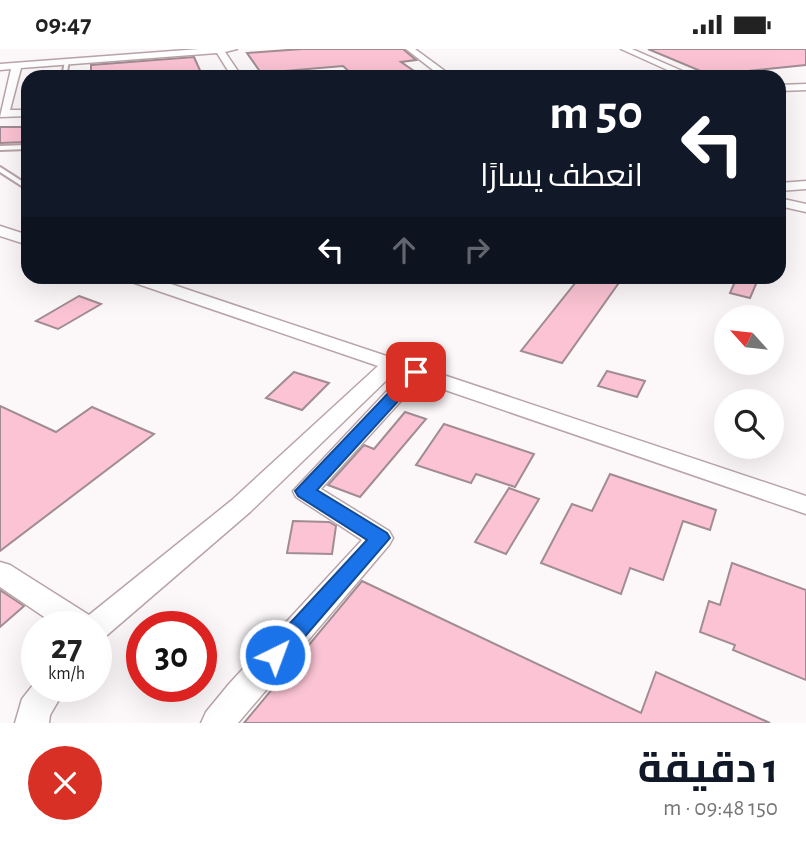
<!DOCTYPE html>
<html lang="ar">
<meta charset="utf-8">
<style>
body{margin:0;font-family:"Alegreya Sans",Cairo,sans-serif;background:#f6f6f6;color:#222;direction:rtl;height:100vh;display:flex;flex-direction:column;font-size:26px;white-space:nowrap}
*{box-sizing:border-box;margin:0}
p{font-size:23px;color:#767676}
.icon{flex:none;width:38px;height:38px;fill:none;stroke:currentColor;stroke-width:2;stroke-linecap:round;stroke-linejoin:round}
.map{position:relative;height:674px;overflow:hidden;direction:ltr}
.sheet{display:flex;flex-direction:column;background:#fff;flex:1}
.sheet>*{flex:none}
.top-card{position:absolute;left:21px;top:21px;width:765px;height:214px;border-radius:21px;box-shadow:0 7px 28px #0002;direction:rtl;background:#111827;color:#fff;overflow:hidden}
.needle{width:46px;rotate:297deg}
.tools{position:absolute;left:714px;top:256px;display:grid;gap:14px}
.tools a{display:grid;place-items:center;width:70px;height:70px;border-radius:50%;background:#fff;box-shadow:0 7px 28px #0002;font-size:35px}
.speed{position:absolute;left:21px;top:562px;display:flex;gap:14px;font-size:35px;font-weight:700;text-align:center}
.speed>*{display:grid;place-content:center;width:91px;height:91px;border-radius:50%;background:#fff;box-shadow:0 7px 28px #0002;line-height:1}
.speed small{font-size:18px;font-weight:400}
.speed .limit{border:10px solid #d22;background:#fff;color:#111}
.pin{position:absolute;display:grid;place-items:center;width:60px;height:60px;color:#fff;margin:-30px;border-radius:14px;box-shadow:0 4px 10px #0006}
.me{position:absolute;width:77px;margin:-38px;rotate:42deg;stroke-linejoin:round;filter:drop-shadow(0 0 5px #0008)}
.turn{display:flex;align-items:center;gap:24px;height:147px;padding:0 28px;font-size:32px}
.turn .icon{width:91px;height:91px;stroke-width:2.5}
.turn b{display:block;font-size:49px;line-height:60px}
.lanes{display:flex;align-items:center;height:66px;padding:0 28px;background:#0003;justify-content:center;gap:35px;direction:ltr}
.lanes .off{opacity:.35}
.round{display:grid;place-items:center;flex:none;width:74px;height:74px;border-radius:37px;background:#f6f6f6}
.head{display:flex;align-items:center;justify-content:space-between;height:119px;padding:0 28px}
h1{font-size:42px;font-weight:700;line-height:52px;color:#111827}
.status{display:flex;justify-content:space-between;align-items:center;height:49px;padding:0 35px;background:#fff;direction:ltr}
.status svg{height:19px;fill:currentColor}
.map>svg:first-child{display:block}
</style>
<div class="status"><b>09:47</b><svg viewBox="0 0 49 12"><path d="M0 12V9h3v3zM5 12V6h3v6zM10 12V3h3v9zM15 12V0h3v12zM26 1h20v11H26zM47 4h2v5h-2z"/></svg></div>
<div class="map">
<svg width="806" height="674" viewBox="0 0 806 674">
<rect width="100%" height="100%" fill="#fcf8f9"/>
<!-- building -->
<path fill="#fbc3d3" stroke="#a08c92" stroke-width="2" d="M302 0H403L416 11 401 13 423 28H355L343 17 261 24 247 4Z
M648 0H806V16L710 26Z
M194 8 203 28 91 27V16Z
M0 78H28V93L0 94Z
M580 228H623L562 314 521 302Z
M737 228H759L750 249 730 244Z
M79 247 101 255 58 280 36 272Z
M607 322 645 332 637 348 598 337Z
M294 323 329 334 302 361 266 349Z
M0 357 56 383 92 358 154 385 0 502Z
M405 363 426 370 360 448 328 436 364 396 374 400Z
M444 375 534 405 515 438 476 425 471 434 416 416Z
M610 425 716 461 710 481 683 472 663 531 630 519 621 545 541 514 572 455 592 462Z
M509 439 539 450 506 505 475 493Z
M293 472 329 473 336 477 332 505 287 504Z
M732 514 806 541V631L733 601 735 596 700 583 709 552 720 556Z
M362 532 641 664 656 623 770 674H244Z
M0 541 24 557 0 578Z"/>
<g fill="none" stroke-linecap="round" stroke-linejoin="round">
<defs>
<path id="lane" d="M67 11 69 12 66 28H62L65 12Z
M322 24 324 26 288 28 290 27Z
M28 96V100L0 101V97Z
M0 118 28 136V141L0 123Z"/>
<path id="street" d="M200 0H237L225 3 242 28H232L217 4 21 19 10 61H28V67L0 68 11 20 0 21V15Z
M406 0H415L453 28H442Z
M621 0H632L696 28H683Z
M806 35V41L779 42V36Z
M806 132V140L779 142V134Z
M779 149 806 155V163L779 157Z
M0 177 28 186V196L0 187Z
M127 228H150L806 447V465L419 332 321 440 389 482 393 489 389 496 238 674H201L206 663 229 635 362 491 296 448 293 442 402 326 395 323 250 463 106 587 96 590V578H59L0 538V513L10 516 89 566 232 451 378 317 129 232Z
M37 631V637H67L50 666 49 674H15L22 650Z"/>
</defs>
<!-- lane casing -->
<use href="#lane" stroke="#b8a4a9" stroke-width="4"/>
<!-- street casing -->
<use href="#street" stroke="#b8a4a9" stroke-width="3"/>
<!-- lane -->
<use href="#lane" fill="#fff" fill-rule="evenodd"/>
<!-- street -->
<use href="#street" fill="#fff" fill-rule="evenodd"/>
</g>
<!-- route -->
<path fill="#1a73e8" stroke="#114b97" stroke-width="2" d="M416 318 424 323 422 326 317 441 387 484 390 489 283 613 275 616 267 613 263 606 267 599 367 491 298 447 295 442 411 320Z"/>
</svg>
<div class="tools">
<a><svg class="needle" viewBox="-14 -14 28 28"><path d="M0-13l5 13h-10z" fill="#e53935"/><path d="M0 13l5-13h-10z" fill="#767676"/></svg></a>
<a><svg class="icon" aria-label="search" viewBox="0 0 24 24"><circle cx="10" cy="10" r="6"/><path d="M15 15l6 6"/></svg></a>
</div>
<div class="speed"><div>27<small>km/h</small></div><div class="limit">30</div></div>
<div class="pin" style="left:416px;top:323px;background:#d93025"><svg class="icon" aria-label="arrive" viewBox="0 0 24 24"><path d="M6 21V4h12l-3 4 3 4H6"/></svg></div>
<svg class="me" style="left:275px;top:606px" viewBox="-20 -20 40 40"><circle r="17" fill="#1a73e8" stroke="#fff" stroke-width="3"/><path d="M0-11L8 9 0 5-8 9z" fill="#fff"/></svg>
<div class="top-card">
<div class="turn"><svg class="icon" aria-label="left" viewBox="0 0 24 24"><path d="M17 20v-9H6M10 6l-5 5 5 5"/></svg><div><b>50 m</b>انعطف يسارًا</div></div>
<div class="lanes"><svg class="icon" aria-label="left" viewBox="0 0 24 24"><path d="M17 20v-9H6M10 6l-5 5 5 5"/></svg><svg class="icon off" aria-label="ahead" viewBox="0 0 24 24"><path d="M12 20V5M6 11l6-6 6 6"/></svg><svg class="icon off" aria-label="right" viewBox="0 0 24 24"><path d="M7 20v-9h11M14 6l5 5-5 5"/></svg></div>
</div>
</div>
<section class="sheet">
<div class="head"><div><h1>1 دقيقة</h1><p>150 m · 09:48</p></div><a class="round" style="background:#d93025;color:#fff"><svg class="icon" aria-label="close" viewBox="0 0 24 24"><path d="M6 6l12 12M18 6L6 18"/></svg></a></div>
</section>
